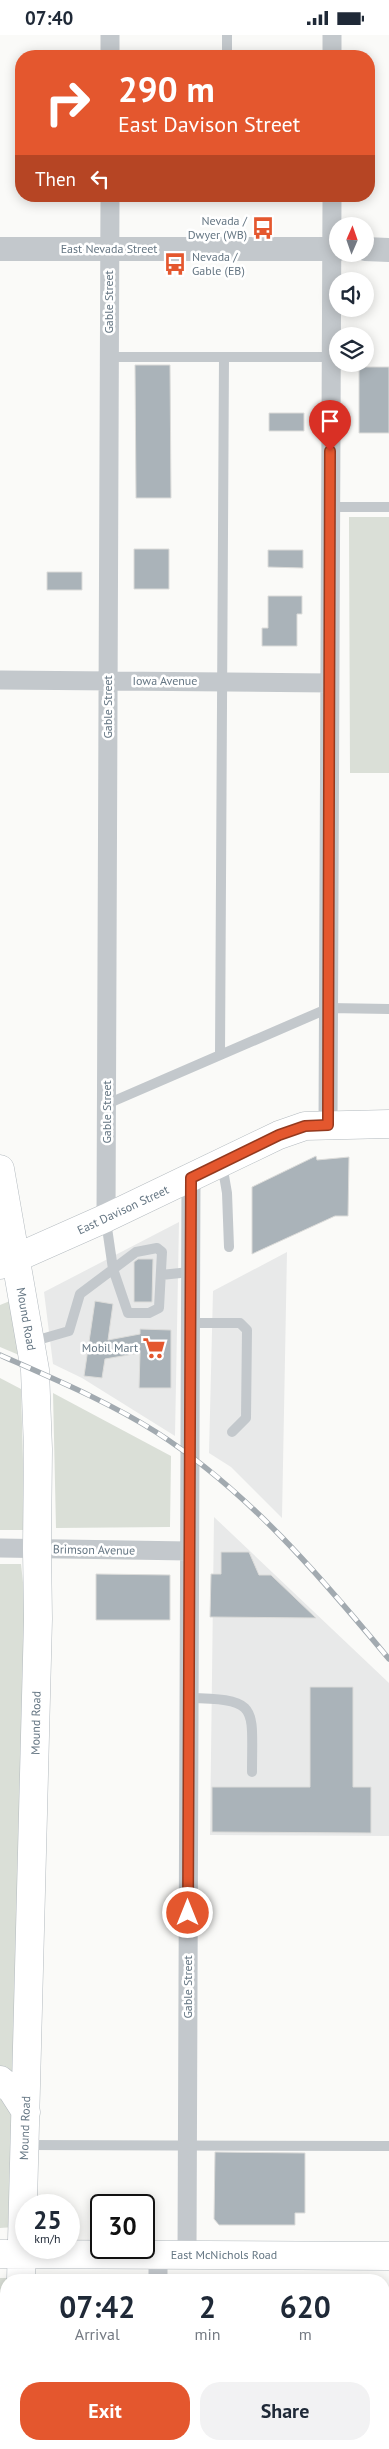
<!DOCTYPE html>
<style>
body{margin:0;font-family:"PT Sans",sans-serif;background:#f2f2f3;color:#1f2937;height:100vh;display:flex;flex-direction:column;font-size:19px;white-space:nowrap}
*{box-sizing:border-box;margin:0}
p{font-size:16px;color:#747a83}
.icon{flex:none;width:28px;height:28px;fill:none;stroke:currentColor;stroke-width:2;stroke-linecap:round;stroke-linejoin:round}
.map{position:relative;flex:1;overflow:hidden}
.side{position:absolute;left:0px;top:2239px;width:390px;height:176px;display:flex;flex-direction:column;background:#fff;border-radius:20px 20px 0 0;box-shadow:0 2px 12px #0003}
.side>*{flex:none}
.top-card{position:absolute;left:15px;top:15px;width:360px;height:152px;border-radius:20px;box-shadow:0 2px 12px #0003;background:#e4572e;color:#fff;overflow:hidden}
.needle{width:32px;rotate:2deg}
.buttons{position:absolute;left:329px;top:182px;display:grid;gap:10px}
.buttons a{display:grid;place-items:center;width:45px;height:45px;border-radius:50%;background:#fff;box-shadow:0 2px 12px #0003;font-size:25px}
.speed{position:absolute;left:15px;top:2159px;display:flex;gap:10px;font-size:25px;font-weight:700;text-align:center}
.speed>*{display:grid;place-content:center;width:65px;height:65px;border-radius:50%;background:#fff;box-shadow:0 2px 12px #0003;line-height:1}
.speed small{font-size:12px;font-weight:400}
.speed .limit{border:2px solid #111;border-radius:8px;background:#fff;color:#111}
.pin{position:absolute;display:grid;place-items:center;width:42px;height:42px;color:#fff;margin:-51px -21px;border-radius:50% 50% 50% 0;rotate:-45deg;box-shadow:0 0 5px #0007}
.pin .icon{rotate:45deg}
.me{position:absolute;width:55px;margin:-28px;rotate:0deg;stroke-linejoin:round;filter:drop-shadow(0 0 4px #0008)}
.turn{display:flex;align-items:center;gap:18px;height:105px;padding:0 20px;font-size:22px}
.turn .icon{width:65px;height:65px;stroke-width:2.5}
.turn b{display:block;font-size:35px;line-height:42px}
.then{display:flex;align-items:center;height:48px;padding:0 20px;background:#0003;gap:10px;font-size:19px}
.eta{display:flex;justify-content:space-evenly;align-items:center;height:85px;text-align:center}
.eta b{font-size:30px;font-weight:700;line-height:35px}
.action{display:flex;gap:10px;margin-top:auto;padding:10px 20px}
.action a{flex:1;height:58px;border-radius:20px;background:#e4572e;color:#fff;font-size:20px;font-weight:700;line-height:58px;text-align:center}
.action a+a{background:#f2f2f3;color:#1f2937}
.status{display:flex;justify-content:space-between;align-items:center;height:35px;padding:0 25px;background:#fff;direction:ltr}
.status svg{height:14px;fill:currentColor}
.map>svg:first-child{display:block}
</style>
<div class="status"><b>07:40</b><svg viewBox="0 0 49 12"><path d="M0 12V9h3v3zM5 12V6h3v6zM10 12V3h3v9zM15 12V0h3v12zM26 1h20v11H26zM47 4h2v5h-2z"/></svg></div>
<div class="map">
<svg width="389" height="2414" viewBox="0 0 389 2414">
<rect width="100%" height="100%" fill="#fafaf8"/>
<!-- built -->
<path fill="#e8e9e9" d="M179 1187 175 1401 82 1343 53 1329 44 1257Z
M287 1217 282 1483 231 1432 209 1418 213 1256Z
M214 1482 389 1648V1801L210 1800Z"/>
<!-- green -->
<path fill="#dadfd7" d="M349 482H389V738H350Z
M10 1266 19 1320 0 1312V1270Z
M0 1343 21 1354 25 1495H0Z
M53 1358 171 1421 170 1492 56 1493Z
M0 1529H21L29 1603 13 2039 0 2035Z
M0 2057 14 2068V2192L0 2193Z
M0 2243H10L11 2245H6V2366L0 2372Z"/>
<!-- building -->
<path fill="#aab3b9" stroke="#dcdcda" d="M135 330H170L171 463H136Z
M359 332H389V398H359Z
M269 378H304V396H269Z
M134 514H169V554H134Z
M268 515H303V533L268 532Z
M47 537H82V555H47Z
M268 561H302V579H297V611H262V593H268Z
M316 1121 317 1125 349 1122 348 1181H335L252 1219V1152Z
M138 1224H153L152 1267H134V1227Z
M95 1266 113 1269 108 1305 140 1299V1294L171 1295V1353H139L140 1318 105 1324 102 1343 84 1341Z
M221 1517H249L259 1540H271L316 1583 210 1582 211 1539H221Z
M96 1539 170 1540V1585H96Z
M310 1652H353V1752H371V1798L212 1797V1752H310Z
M215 2117 305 2118V2178H295V2190H219L214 2184Z"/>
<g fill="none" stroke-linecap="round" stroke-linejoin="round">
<defs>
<path id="secondary" d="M0 1134 35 1335 38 1414 37 1514 38 1584 21 2245
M0 1230 106 1183 279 1100 305 1091 389 1089
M0 2045 12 2055 26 2077
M0 2219 389 2221
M0 2380 6 2374
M16 2414V2409"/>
</defs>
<!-- secondary casing -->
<use href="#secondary" stroke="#b3babf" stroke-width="29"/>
<!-- service -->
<path stroke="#c3c8cc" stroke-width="10" d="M227 0V21
M109 322H330
M330 472H389
M220 1020 224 322
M107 1069 329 973 389 974
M222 1129 227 1158 229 1212
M161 1240 190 1237
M190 1288H240L247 1295 246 1383 232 1397
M31 1307 69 1296 80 1259 136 1217 157 1213 162 1217 159 1273 149 1278H128L113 1234 106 1186
M188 1663C260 1664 252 1671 252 1737
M26 2110 389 2111
M384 2337H389
M284 2414V2409"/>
<!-- minor -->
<path stroke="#c3c8cc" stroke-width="19" d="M110 21V0
M332 21V0
M0 645 330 648
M328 1090 332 161
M106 1183 110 161
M0 1513 189 1516
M187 2220 191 1143
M158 2245V2220
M156 2414V2409"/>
<!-- tertiary -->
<path stroke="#c3c8cc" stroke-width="24" d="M0 214H338
M365 214 389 215"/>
<!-- secondary -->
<use href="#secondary" stroke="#fff" stroke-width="28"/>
<defs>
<path id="rail" d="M0 1320C54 1344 107 1366 156 1397 248 1456 320 1541 389 1624"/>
</defs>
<!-- rail casing -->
<use href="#rail" stroke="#a2aab0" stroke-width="5.5"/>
<!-- rail -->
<use href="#rail" stroke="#fff" stroke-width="4" stroke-dasharray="11" stroke-linecap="butt"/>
</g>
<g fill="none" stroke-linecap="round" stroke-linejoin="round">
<defs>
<path id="route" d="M188 1878 191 1143 279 1100 305 1091 328 1090 330 416"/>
</defs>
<!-- route casing -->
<use href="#route" stroke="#94391e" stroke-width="12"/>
<!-- route -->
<use href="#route" stroke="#e4572e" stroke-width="9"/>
</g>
<!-- icons -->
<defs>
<symbol id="bus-bare" viewBox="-9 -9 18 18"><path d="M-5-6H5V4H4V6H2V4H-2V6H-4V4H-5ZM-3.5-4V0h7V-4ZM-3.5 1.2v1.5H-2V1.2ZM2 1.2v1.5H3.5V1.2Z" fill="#e4572e" stroke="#fff" stroke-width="2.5" paint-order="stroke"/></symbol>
<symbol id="supermarket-bare" viewBox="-9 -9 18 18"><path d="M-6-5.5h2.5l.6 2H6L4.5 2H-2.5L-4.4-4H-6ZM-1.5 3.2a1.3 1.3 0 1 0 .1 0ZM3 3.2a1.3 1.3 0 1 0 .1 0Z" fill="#e4572e" stroke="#fff" stroke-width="2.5" paint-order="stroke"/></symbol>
</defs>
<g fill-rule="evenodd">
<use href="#bus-bare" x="247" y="177" width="32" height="32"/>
<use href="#bus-bare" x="159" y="213" width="32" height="32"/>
<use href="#supermarket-bare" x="138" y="1297" width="32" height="32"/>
</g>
<g text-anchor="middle" stroke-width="5" stroke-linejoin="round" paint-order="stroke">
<!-- poi labels -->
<g font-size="12" fill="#657683" stroke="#fff" text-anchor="end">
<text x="247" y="190">Nevada /<tspan x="247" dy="14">Dwyer (WB)</tspan></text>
<text x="192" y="226" text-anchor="start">Nevada /<tspan x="192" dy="14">Gable (EB)</tspan></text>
<text x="138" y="1317">Mobil Mart</text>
</g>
<!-- street labels -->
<g font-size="12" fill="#657683" stroke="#fff">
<text x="109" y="218">East Nevada Street</text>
<text transform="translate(109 267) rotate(-90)" y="4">Gable Street</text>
<text x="165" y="650">Iowa Avenue</text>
<text transform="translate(108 672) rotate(-90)" y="4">Gable Street</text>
<text transform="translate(107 1077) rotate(-90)" y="4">Gable Street</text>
<text transform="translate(123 1175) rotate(-25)" y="4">East Davison Street</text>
<text transform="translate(26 1284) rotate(80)" y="4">Mound Road</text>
<text transform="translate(94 1515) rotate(1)" y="4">Brimson Avenue</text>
<text transform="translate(36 1688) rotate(-89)" y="4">Mound Road</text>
<text transform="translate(188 1952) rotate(-90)" y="4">Gable Street</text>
<text transform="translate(25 2093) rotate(-88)" y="4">Mound Road</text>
<text x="224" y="2224">East McNichols Road</text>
</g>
</g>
</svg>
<div class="buttons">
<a><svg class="needle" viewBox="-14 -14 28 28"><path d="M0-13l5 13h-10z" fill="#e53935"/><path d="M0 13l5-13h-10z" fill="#747a83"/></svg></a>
<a><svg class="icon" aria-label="sound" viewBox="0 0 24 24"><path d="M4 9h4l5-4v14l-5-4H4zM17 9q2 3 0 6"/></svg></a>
<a><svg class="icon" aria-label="layers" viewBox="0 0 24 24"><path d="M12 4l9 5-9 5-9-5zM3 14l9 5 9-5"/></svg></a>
</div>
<div class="speed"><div>25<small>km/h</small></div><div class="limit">30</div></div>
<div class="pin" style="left:330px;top:416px;background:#d93025"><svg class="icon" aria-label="arrive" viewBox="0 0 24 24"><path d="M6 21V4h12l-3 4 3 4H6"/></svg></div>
<svg class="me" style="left:188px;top:1878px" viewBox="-20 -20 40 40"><circle r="17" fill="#e4572e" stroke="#fff" stroke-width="3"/><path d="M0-11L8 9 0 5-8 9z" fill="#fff"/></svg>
<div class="top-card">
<div class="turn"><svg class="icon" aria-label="right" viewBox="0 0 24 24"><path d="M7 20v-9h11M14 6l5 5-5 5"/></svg><div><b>290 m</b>East Davison Street</div></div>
<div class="then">Then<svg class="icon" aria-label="left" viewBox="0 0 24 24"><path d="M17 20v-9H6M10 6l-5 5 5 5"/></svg></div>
</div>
<section class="side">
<div class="eta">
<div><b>07:42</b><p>Arrival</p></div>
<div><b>2</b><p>min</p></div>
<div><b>620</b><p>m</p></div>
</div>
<div class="action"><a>Exit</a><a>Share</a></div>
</section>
</div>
